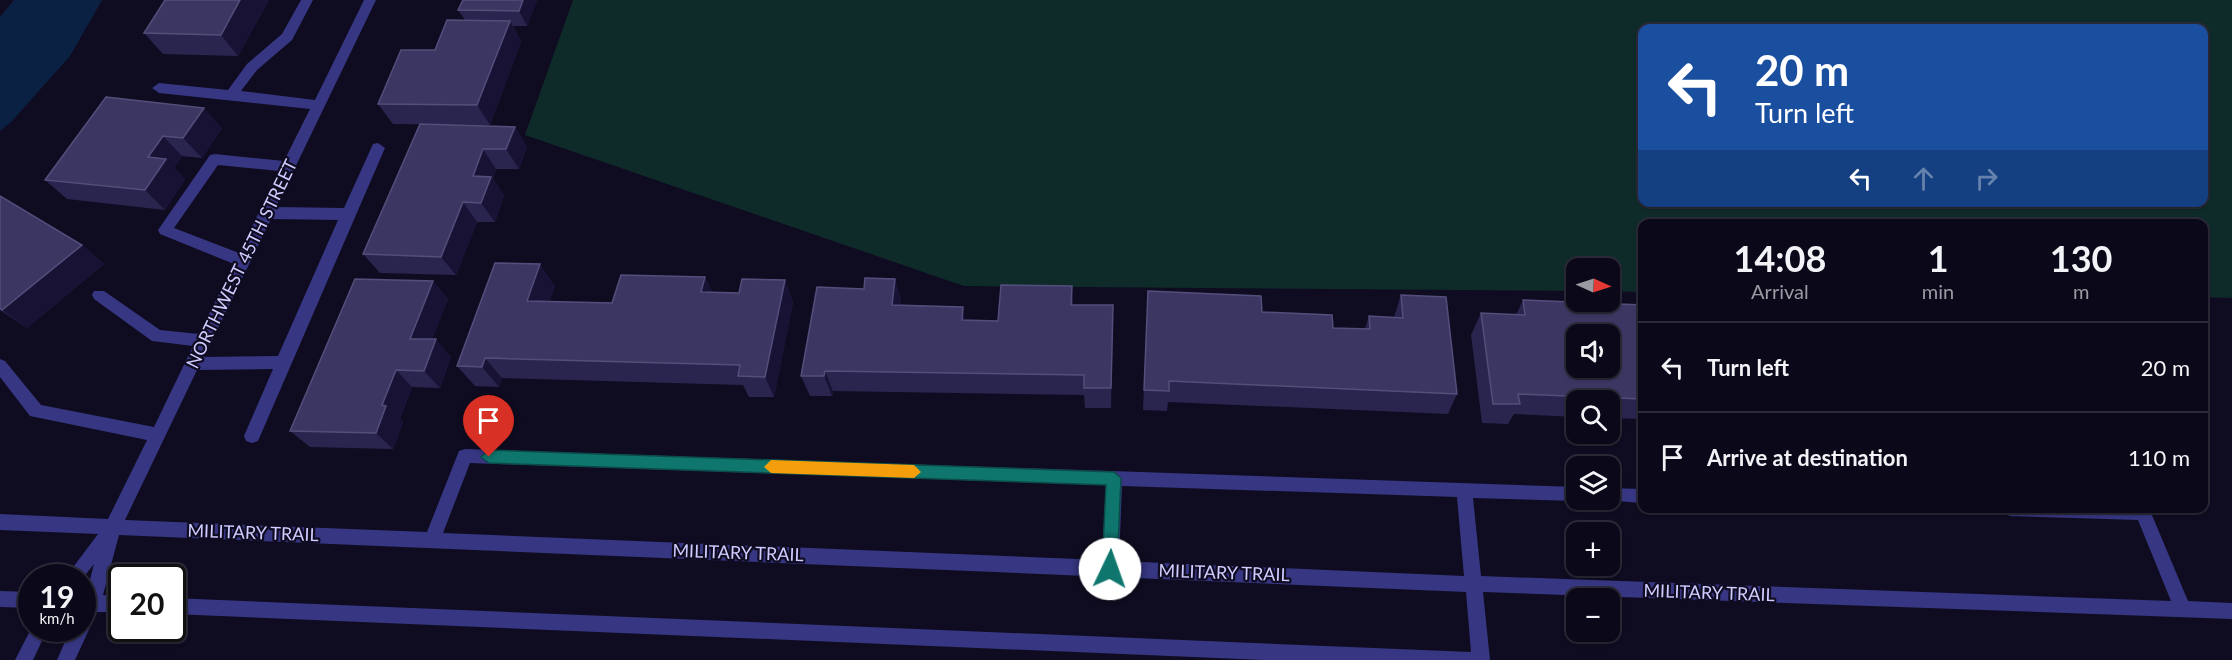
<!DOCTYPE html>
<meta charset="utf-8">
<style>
body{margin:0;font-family:Lato,sans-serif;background:#191726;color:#f1f3f6;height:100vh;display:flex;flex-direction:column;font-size:22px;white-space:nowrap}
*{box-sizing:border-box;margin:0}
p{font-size:20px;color:#9a9aa2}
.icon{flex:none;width:33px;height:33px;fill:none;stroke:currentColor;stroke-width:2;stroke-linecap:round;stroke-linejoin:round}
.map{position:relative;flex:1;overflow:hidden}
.details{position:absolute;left:1638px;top:219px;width:570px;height:294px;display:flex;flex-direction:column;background:#0b0919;border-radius:12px;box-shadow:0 2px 4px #0004,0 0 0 2px #2b2a38}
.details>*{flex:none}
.hud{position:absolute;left:1638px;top:24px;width:570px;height:183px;border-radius:12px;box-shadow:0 2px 4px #0004,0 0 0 2px #2b2a38;background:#1a4fa0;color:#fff;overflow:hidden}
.needle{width:39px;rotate:93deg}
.buttons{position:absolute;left:1566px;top:258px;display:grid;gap:12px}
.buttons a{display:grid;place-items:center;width:54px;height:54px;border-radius:12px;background:#0b0919;box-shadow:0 2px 4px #0004,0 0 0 2px #2b2a38;font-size:30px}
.speed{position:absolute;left:18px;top:564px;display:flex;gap:12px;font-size:30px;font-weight:700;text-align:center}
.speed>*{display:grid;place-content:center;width:78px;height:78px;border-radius:50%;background:#0b0919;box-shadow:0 2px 4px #0004,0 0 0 2px #2b2a38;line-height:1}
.speed small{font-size:15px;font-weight:400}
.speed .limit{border:3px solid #111;border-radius:9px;background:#fff;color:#111}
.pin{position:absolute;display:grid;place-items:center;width:51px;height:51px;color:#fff;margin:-62px -26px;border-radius:50% 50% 50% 0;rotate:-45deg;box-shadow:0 0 6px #0007}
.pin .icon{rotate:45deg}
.me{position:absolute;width:66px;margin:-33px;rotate:3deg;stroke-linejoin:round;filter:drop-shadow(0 0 4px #0008)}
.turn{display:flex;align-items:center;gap:21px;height:126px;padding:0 18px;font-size:27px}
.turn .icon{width:78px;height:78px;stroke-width:2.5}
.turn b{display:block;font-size:42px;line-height:51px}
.lanes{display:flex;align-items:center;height:57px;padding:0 18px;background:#0003;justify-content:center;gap:30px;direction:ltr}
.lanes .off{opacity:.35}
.eta{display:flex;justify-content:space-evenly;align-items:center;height:102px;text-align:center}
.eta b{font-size:36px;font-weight:700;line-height:42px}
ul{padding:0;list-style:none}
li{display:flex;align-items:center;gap:18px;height:90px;padding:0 18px;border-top:2px solid #2b2a38}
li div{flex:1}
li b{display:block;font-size:22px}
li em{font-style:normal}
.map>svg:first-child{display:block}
</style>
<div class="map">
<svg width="2232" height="660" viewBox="0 0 2232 660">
<rect width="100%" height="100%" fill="#0f0c21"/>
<!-- green -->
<path fill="#0f2b29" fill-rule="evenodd" d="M573 0H2232V298L2204 297V224H1642V292L1610 291V268H1576V291L964 286 525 135ZM1642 28H2204V202H1642Z"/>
<!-- water -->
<path fill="#0a2143" d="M14 0H102L70 56 11 122 0 131V17Z"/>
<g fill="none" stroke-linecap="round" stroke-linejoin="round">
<!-- minor -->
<path fill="#363682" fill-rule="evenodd" d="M301 0H313L292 40 257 70 241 91 315 100 364 0H376L276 207 344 208 373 144 378 143 385 148 258 441 252 443 246 441 244 436 273 369 197 370 125 520 427 532 457 456 459 451 465 449 1576 487V500H1581L1576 501 1473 498 1481 576 2171 601 2138 520 2010 516 2004 513 2002 508H2149L2188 601 2232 603V619L1483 592 1490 660H1264L172 614V598L1471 652 1466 592 119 535 103 595 122 596V612H97L75 660H57L71 628H82V595H86L94 564 82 579 65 578 98 534 0 530V514L108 519 147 440 30 416 0 377V359L5 361 41 405 154 427 193 346 152 341 94 299 92 295 94 291H104L160 330 199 334 234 264 160 234 158 230 210 155 215 154 284 161 310 109 159 93 152 88 159 83 228 90 247 64 282 34ZM218 165 279 171 239 253 174 228ZM271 219 338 220 278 356 204 357ZM470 463 1106 485 1102 560 443 533ZM1122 486 1457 497 1464 576 1119 561Z
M1610 488 1642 489V503L1604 500H1610Z
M0 591 32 592V608L0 607Z
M32 627 48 628 33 660H15Z"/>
</g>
<!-- wall -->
<path fill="#2a254f" d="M269 0 238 56 163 54 144 33Z
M463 0H537L527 26H513L521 42 490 125 393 124 378 104 465 20 458 10Z
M106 97 222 128 202 158 182 156 174 168 185 179 165 210 67 199 45 180Z
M420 124 515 127 527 147 519 169H496L493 178 504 196 495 222H477L456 275 380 273 363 254Z
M0 196 82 245 104 264 27 328 0 310Z
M705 277 712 292 739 293 785 280 793 302 774 397H749L743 385 502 378 499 387 475 386 457 366 555 286 549 302 612 303Z
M895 279 901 301 900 305 966 320 998 321 1072 286 1073 305 1113 327 1111 408H1085L1084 395 833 391 832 396H810L801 376 864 289Z
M433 281 448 299 432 339 451 357 440 388 412 387 400 419 403 422 393 449 310 447 290 431Z
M1148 291 1262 312 1333 328 1365 329 1369 316 1394 317 1401 295 1457 394 1448 414 1168 402 1167 411 1143 410Z
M1523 300 1642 305V419L1610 418V400H1576V417L1514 414 1508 424 1482 423 1471 335 1481 313 1516 315Z"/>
<!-- shaded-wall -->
<path fill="#181335" d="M240 0H269L238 56 221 35Z
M523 0H537L527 26 519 11Z
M510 21 521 42 490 125 477 105Z
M204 108 222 128 202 158 183 138Z
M515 127 527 147 519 169 506 149Z
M163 136 182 156 174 168 185 179 165 210 145 190 148 157Z
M483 149 496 169 493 178 504 196 495 222 481 203 473 176Z
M463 202 477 222 456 275 441 257Z
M82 245 104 264 27 328 2 310Z
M540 264 555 286 542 322 527 301Z
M705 277 716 299 701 292Z
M895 279 901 301 897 327 892 305Z
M785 280 793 302 774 397 765 377Z
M433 281 448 299 426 356 410 339Z
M1113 305V327L1111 408V388Z
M963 307 967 328 962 320Z
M436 339 451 357 440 388 424 371Z
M485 358 502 378 499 387 482 367Z
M396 370 412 387 400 419 403 422 393 449 376 433 382 405Z
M825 371 833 391 832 396 824 376Z"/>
<!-- building -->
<path fill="#3c3762" stroke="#534e7b" stroke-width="1.5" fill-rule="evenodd" d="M165 0H240L221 35 144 33Z
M463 0H523L519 11 458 10Z
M447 20 510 21 477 105 378 104 401 50H435Z
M106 97 204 108 183 138 163 136 148 157 166 159 145 190 45 180Z
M420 124 515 127 506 149H483L473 176 491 177 481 203 463 202 441 257 363 254Z
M0 196 82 245 2 310 0 308Z
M495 263 540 264 527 301 612 303 621 275 705 277 701 292 739 293 742 279 785 280 765 377 738 376 740 365 485 358 482 367 457 366Z
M865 278 895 279 892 305 963 307 962 320 998 321 1001 285 1072 286 1071 305H1113L1111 388H1084V375L825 371 824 376H801L817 287 864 289Z
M355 279 433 281 410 339H436L424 371 396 370 382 405 386 406 376 433 290 431Z
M1148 291 1261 296 1262 312 1332 315 1333 328 1370 329 1369 316 1403 318 1401 295 1446 297 1457 394 1169 381V391L1144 390Z
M1523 300 1642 305V399L1518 394 1520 404H1493L1481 313 1525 315ZM1576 334H1610V368H1576Z"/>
<!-- route -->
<path fill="#0f766e" stroke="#0a4d48" stroke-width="1.5" d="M489 450 1114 472 1121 478 1117 569 1115 574 1110 576 1104 574 1102 569 1106 485 489 463 481 457Z"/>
<!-- slow -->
<path fill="#f59e0b" d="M771 460 914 465 921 472 914 478 771 473 764 467Z"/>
<g text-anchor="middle" stroke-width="4.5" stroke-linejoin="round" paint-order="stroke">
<!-- street labels -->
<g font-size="18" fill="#cfccff" stroke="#0f0c21">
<text transform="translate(242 264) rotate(-64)" y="6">NORTHWEST 45TH STREET</text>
<text transform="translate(253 533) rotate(2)" y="6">MILITARY TRAIL</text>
<text transform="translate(738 553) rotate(2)" y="6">MILITARY TRAIL</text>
<text transform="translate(1224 573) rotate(2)" y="6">MILITARY TRAIL</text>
<text transform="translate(1709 593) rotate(2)" y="6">MILITARY TRAIL</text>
</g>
</g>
</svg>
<div class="buttons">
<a><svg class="needle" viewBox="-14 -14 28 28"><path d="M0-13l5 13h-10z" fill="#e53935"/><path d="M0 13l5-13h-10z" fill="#9a9aa2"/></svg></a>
<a><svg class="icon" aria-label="sound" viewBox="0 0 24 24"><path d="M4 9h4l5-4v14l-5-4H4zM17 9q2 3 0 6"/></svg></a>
<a><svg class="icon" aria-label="search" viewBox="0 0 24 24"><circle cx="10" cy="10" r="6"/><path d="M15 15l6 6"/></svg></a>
<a><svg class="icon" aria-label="layers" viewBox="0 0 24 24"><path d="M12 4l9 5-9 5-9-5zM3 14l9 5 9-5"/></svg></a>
<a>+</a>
<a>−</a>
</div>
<div class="speed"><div>19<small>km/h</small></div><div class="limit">20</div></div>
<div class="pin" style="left:489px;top:457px;background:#d93025"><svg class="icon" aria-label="arrive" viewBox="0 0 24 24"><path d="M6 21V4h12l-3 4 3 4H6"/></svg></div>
<svg class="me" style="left:1110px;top:569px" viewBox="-20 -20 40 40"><circle r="19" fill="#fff"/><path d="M0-13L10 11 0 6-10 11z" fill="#0f766e"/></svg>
<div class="hud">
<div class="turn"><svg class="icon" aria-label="left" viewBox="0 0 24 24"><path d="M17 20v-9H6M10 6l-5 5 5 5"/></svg><div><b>20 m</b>Turn left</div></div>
<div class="lanes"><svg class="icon" aria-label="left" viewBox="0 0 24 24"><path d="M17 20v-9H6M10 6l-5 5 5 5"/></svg><svg class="icon off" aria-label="ahead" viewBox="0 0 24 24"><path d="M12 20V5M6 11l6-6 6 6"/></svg><svg class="icon off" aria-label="right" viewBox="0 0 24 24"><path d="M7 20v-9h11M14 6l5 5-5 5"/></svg></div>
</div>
<section class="details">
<div class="eta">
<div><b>14:08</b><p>Arrival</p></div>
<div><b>1</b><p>min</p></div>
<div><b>130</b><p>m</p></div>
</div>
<ul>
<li><svg class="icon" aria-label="left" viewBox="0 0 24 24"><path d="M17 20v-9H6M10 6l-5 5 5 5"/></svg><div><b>Turn left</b></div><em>20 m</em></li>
<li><svg class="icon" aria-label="arrive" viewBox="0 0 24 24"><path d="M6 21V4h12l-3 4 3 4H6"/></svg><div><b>Arrive at destination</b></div><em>110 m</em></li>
</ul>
</section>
</div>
